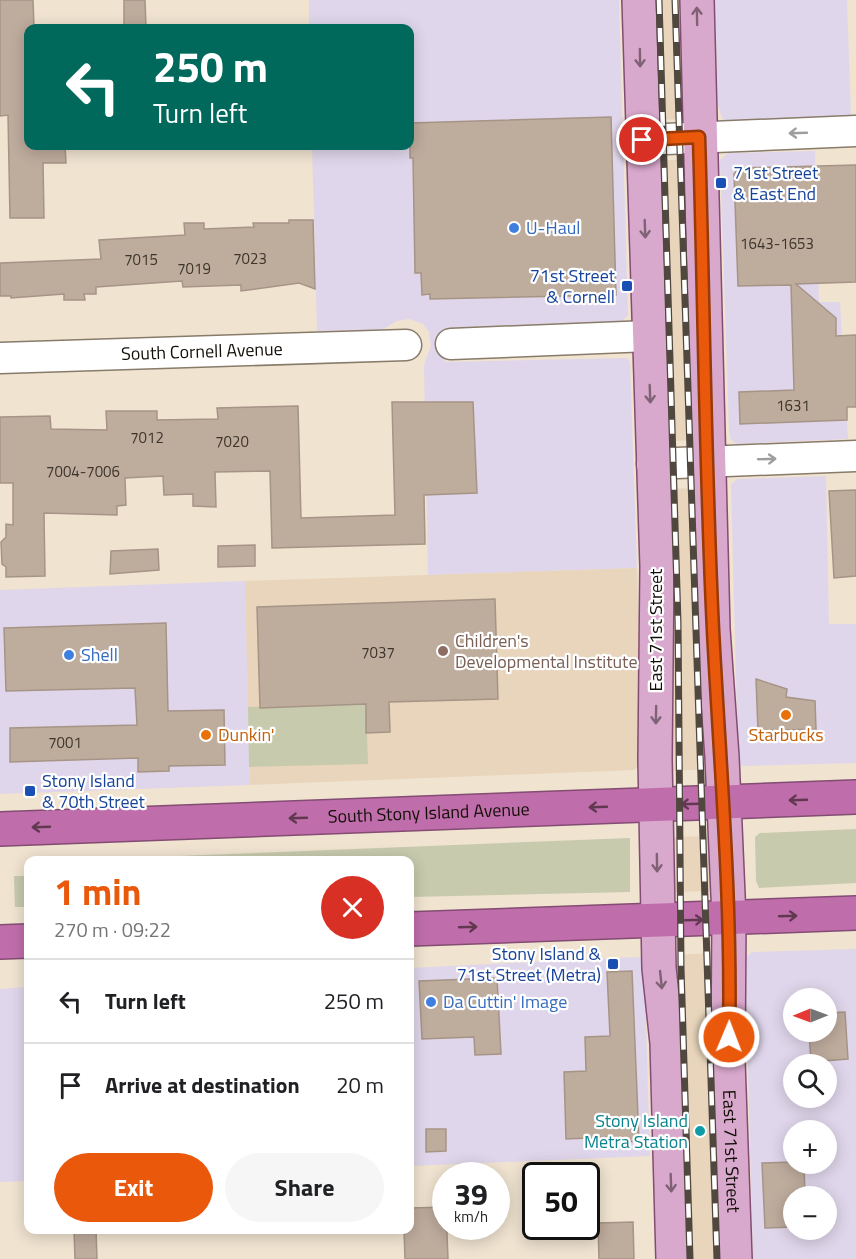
<!DOCTYPE html>
<meta charset="utf-8">
<style>
body{margin:0;font-family:"Titillium Web",sans-serif;background:#f6f6f6;color:#202124;height:100vh;display:flex;flex-direction:column;font-size:22px;white-space:nowrap}
*{box-sizing:border-box;margin:0}
p{font-size:20px;color:#757577}
.icon{flex:none;width:33px;height:33px;fill:none;stroke:currentColor;stroke-width:2;stroke-linecap:round;stroke-linejoin:round}
.map{position:relative;flex:1;overflow:hidden}
.sheet{position:absolute;left:24px;top:856px;width:390px;height:378px;display:flex;flex-direction:column;background:#fff;border-radius:12px;box-shadow:0 3px 15px #0003}
.sheet>*{flex:none}
.guide{position:absolute;left:24px;top:24px;width:390px;height:126px;border-radius:12px;box-shadow:0 3px 15px #0003;background:#00695c;color:#fff;overflow:hidden}
.needle{width:39px;rotate:269deg}
.tools{position:absolute;left:783px;top:988px;display:grid;gap:12px}
.tools a{display:grid;place-items:center;width:54px;height:54px;border-radius:50%;background:#fff;box-shadow:0 3px 15px #0003;font-size:30px}
.speed{position:absolute;left:432px;top:1162px;display:flex;gap:12px;font-size:30px;font-weight:700;text-align:center}
.speed>*{display:grid;place-content:center;width:78px;height:78px;border-radius:50%;background:#fff;box-shadow:0 3px 15px #0003;line-height:1}
.speed small{font-size:15px;font-weight:400}
.speed .limit{border:3px solid #111;border-radius:9px;background:#fff;color:#111}
.pin{position:absolute;display:grid;place-items:center;width:51px;height:51px;color:#fff;margin:-26px;border:3px solid #fff;border-radius:50%;box-shadow:0 2px 6px #0007}
.me{position:absolute;width:66px;margin:-33px;rotate:1deg;stroke-linejoin:round;filter:drop-shadow(0 0 4px #0008)}
.turn{display:flex;align-items:center;gap:21px;height:126px;padding:0 30px;font-size:27px}
.turn .icon{width:78px;height:78px;stroke-width:2.5}
.turn b{display:block;font-size:42px;line-height:51px}
.round{display:grid;place-items:center;flex:none;width:63px;height:63px;border-radius:32px;background:#f6f6f6}
.overview{display:flex;align-items:center;justify-content:space-between;height:102px;padding:0 30px}
h1{font-size:36px;font-weight:700;line-height:45px;color:#ea580c}
.action{display:flex;gap:12px;margin-top:auto;padding:12px 30px}
.action a{flex:1;height:69px;border-radius:36px;background:#ea580c;color:#fff;font-size:24px;font-weight:700;line-height:69px;text-align:center}
.action a+a{background:#f6f6f6;color:#202124}
ul{padding:0;list-style:none}
li{display:flex;align-items:center;gap:18px;height:84px;padding:0 30px;border-top:2px solid #e0e0e0}
li div{flex:1}
li b{display:block;font-size:22px}
li em{font-style:normal}
.map>svg:first-child{display:block}
</style>
<div class="map">
<svg width="856" height="1259" viewBox="0 0 856 1259">
<rect width="100%" height="100%" fill="#f0e3d0"/>
<!-- commercial -->
<path fill="#e0d6eb" fill-rule="evenodd" d="M309 0H619L628 315 622 321 445 328V362L627 358 630 363 637 568 428 575 424 365 431 346 429 332 423 324 409 319 397 321 382 330 317 331 312 146H410V28H309Z
M715 0H847L851 116 727 122 722 118 718 105Z
M815 151 819 302H840L848 439 736 444 730 438 729 429 720 160 728 153Z
M826 476 829 624H856V763L741 766 738 755 731 484 737 479Z
M245 581 250 785 0 794V590Z
M856 949V1259H753L745 958 752 952ZM794 999H826V1032H794ZM794 1065H826V1098H794ZM794 1131H826V1164H794ZM794 1197H826V1230H794Z
M635 957 644 958 650 1156 410 1166V968Z
M28 987V1181L0 1182V989Z"/>
<!-- built -->
<path fill="#e8d5bc" d="M650 0H683L690 119 652 120Z
M691 159 700 440 661 441 652 161Z
M700 488 714 769 669 771 662 489Z
M637 568 642 759 639 766 634 770 250 785 245 581Z
M716 836 719 891 670 892 671 837Z
M720 953 724 1259H681L668 955Z"/>
<!-- green -->
<path fill="#c7caad" d="M366 704 368 764 249 767 248 707Z
M856 829V883L759 888 756 881 755 837 760 833Z
M630 838V892L410 897V861H154L178 856Z
M28 876V907H15L14 876Z"/>
<!-- building -->
<path fill="#beac9d" stroke="#a69486" stroke-width="1.5" d="M0 0H33L34 28H28V146H65L66 163H43L44 218H10L8 115 0 116Z
M124 0H145L146 28H124Z
M611 117 616 295 430 299V294L422 295 421 273H415L413 158H410V123Z
M856 165V282L796 284 836 318V336L856 335V407H847V420L740 424 739 392 794 390 791 285 738 286 734 174 739 168Z
M289 220H313L315 289 299 283 241 291V285L183 287 182 281 96 287V294H84L85 300H64V294L11 298V296H0V263L101 259 99 240 185 235 184 223H204V229L254 227 253 223H289Z
M392 402H473L477 493 424 495 425 544 272 548 270 471 215 472 216 507 193 506V494L164 495 163 476 125 478 126 505 117 506V515L44 513 45 576 6 577V567L2 564 1 542 6 537V524L13 525V483H0V417L50 416 51 429 107 430 106 411H157V420L218 419 217 408 298 406 301 518 395 515Z
M856 490V576L834 578 829 491Z
M255 545V566L218 567V546Z
M158 549 159 570 110 574 111 551Z
M495 599 498 699 389 702 390 732 366 733V704L260 708 257 607Z
M166 623 168 711 224 710 225 765 169 766V771L138 772V758L10 762V728L137 725 135 688 6 691 4 628Z
M756 679 787 689 786 697 815 701 816 729 758 731Z
M632 971 639 1141 612 1143V1137L566 1139 564 1072 586 1071 585 1037 610 1036 607 972Z
M497 978 501 1054 475 1055 474 1037 422 1039 419 981Z
M845 1012 848 1059 811 1062 809 1032H826V1013Z
M426 1129H446V1151L426 1152Z
M794 1162 804 1164 805 1197H794V1227L765 1228 762 1163Z
M446 1207 448 1259H405L404 1230H410V1208Z
M633 1222 634 1259H599L598 1223Z
M74 1230H96L97 1259H75Z"/>
<g fill="none" stroke-linecap="round" stroke-linejoin="round">
<defs>
<g id="minor">
<path d="M642 140 856 131"/>
<path d="M451 344 649 336"/>
<path id="s1" d="M0 358 406 345"/>
<path d="M652 464 856 456"/>
</g>
<g id="major">
<path d="M639 0 657 567 655 759 659 968 667 1043 673 1259"/>
<path id="s2" d="M697 0 713 629 722 757 729 918 728 1061 735 1259"/>
</g>
<g id="highway">
<path id="s3" d="M0 829 856 797"/>
<path d="M410 929 856 913"/>
<path d="M0 942 28 941"/>
</g>
</defs>
<!-- minor casing -->
<use href="#minor" stroke="#887b6a" stroke-width="33"/>
<!-- major casing -->
<use href="#major" stroke="#834c72" stroke-width="36"/>
<!-- highway casing -->
<use href="#highway" stroke="#834c72" stroke-width="36"/>
<!-- minor -->
<use href="#minor" stroke="#fff" stroke-width="30"/>
<!-- major -->
<use href="#major" stroke="#d9a8cd" stroke-width="33"/>
<!-- highway -->
<use href="#highway" stroke="#c06eab" stroke-width="33"/>
<defs>
<path id="rail" d="M659 0 678 623 681 967 690 1259
M675 0 717 1259"/>
</defs>
<!-- rail casing -->
<use href="#rail" stroke="#50483f" stroke-width="7"/>
<!-- rail -->
<use href="#rail" stroke="#fff" stroke-width="4.5" stroke-dasharray="14" stroke-linecap="butt"/>
</g>
<!-- one-way arrows -->
<defs><path id="oneway-shaft" d="M-6 0H5M1.5-3L5.5 0L1.5 3" fill="none" stroke-width="1.6" stroke-linecap="round" stroke-linejoin="round" transform="scale(1.5)"/></defs>
<g stroke="#7f6274">
<use href="#oneway-shaft" transform="translate(697 16) rotate(-91)"/>
<use href="#oneway-shaft" transform="translate(640 58) rotate(89)"/>
<use href="#oneway-shaft" transform="translate(645 229) rotate(88)"/>
<use href="#oneway-shaft" transform="translate(650 394) rotate(88)"/>
<use href="#oneway-shaft" transform="translate(656 715) rotate(91)"/>
<use href="#oneway-shaft" transform="translate(657 863) rotate(89)"/>
<use href="#oneway-shaft" transform="translate(661 980) rotate(84)"/>
<use href="#oneway-shaft" transform="translate(671 1183) rotate(88)"/>
</g>
<g stroke="#a09e9c">
<use href="#oneway-shaft" transform="translate(798 133) rotate(178)"/>
<use href="#oneway-shaft" transform="translate(767 459) rotate(-2)"/>
</g>
<g stroke="#603951">
<use href="#oneway-shaft" transform="translate(798 800) rotate(178)"/>
<use href="#oneway-shaft" transform="translate(690 804) rotate(178)"/>
<use href="#oneway-shaft" transform="translate(598 807) rotate(178)"/>
<use href="#oneway-shaft" transform="translate(298 818) rotate(178)"/>
<use href="#oneway-shaft" transform="translate(41 827) rotate(178)"/>
<use href="#oneway-shaft" transform="translate(788 916) rotate(-2)"/>
<use href="#oneway-shaft" transform="translate(694 920) rotate(-2)"/>
<use href="#oneway-shaft" transform="translate(468 927) rotate(-2)"/>
</g>
<g fill="none" stroke-linecap="round" stroke-linejoin="round">
<defs>
<path id="route" d="M642 140 699 137C704 301 705 466 713 630 720 766 732 901 729 1037"/>
</defs>
<!-- route casing -->
<use href="#route" stroke="#983908" stroke-width="15"/>
<!-- route -->
<use href="#route" stroke="#ea580c" stroke-width="10"/>
</g>
<!-- markers -->
<g fill="#1a4fb4" stroke="#fff" stroke-width="2">
<rect x="715" y="177" width="12" height="12" rx="3"/>
<rect x="621" y="280" width="12" height="12" rx="3"/>
<rect x="24" y="785" width="12" height="12" rx="3"/>
<rect x="607" y="958" width="12" height="12" rx="3"/>
</g>
<g fill="#3f7fe0" stroke="#fff" stroke-width="2">
<circle cx="514" cy="228" r="6"/>
<circle cx="69" cy="655" r="6"/>
<circle cx="431" cy="1002" r="6"/>
</g>
<circle fill="#8d6e63" stroke="#fff" stroke-width="2" cx="443" cy="651" r="6"/>
<g fill="#e8710a" stroke="#fff" stroke-width="2">
<circle cx="786" cy="715" r="6"/>
<circle cx="206" cy="735" r="6"/>
</g>
<circle fill="#0f9aa8" stroke="#fff" stroke-width="2" cx="700" cy="1131" r="6"/>
<g text-anchor="middle" stroke-width="4.5" stroke-linejoin="round" paint-order="stroke">
<!-- number labels -->
<g font-size="15" fill="#3d352c">
<text x="777" y="249">1643-1653</text>
<text x="250" y="264">7023</text>
<text x="141" y="265">7015</text>
<text x="194" y="274">7019</text>
<text x="793" y="411">1631</text>
<text x="147" y="443">7012</text>
<text x="232" y="447">7020</text>
<text x="83" y="477">7004-7006</text>
<text x="378" y="658">7037</text>
<text x="65" y="748">7001</text>
</g>
<!-- transit labels -->
<g font-size="18" fill="#164399" stroke="#fff" text-anchor="start">
<text x="733" y="179">71st Street<tspan x="733" dy="21">&amp; East End</tspan></text>
<text x="615" y="282" text-anchor="end">71st Street<tspan x="615" dy="21">&amp; Cornell</tspan></text>
<text x="42" y="787">Stony Island<tspan x="42" dy="21">&amp; 70th Street</tspan></text>
<text x="601" y="960" text-anchor="end">Stony Island &amp;<tspan x="601" dy="21">71st Street (Metra)</tspan></text>
</g>
<!-- shop labels -->
<g font-size="18" fill="#366cbe" stroke="#fff" text-anchor="start">
<text x="526" y="234">U-Haul</text>
<text x="81" y="661">Shell</text>
<text x="443" y="1008">Da Cuttin' Image</text>
</g>
<!-- street labels -->
<g font-size="18" fill="#120d07" stroke="#fff">
<text dy="6" stroke="none"><textPath href="#s1" startOffset="202">South Cornell Avenue</textPath></text>
<text transform="translate(656 630) rotate(-90)" y="6">East 71st Street</text>
<text dy="6" stroke="none"><textPath href="#s3" startOffset="429">South Stony Island Avenue</textPath></text>
<text dy="6" stroke="none"><textPath href="#s2" startOffset="1152">East 71st Street</textPath></text>
</g>
<!-- education labels -->
<g font-size="18" fill="#785e54" stroke="#fff" text-anchor="start">
<text x="455" y="647">Children's<tspan x="455" dy="21">Developmental Institute</tspan></text>
</g>
<!-- food labels -->
<g font-size="18" fill="#c56008" stroke="#fff" text-anchor="start">
<text x="218" y="741">Dunkin'</text>
<text x="786" y="741" text-anchor="middle">Starbucks</text>
</g>
<!-- culture labels -->
<g font-size="18" fill="#0d838f" stroke="#fff" text-anchor="end">
<text x="688" y="1127">Stony Island<tspan x="688" dy="21">Metra Station</tspan></text>
</g>
</g>
</svg>
<div class="tools">
<a><svg class="needle" viewBox="-14 -14 28 28"><path d="M0-13l5 13h-10z" fill="#e53935"/><path d="M0 13l5-13h-10z" fill="#757577"/></svg></a>
<a><svg class="icon" aria-label="search" viewBox="0 0 24 24"><circle cx="10" cy="10" r="6"/><path d="M15 15l6 6"/></svg></a>
<a>+</a>
<a>−</a>
</div>
<div class="speed"><div>39<small>km/h</small></div><div class="limit">50</div></div>
<div class="pin" style="left:642px;top:140px;background:#d93025"><svg class="icon" aria-label="arrive" viewBox="0 0 24 24"><path d="M6 21V4h12l-3 4 3 4H6"/></svg></div>
<svg class="me" style="left:729px;top:1037px" viewBox="-20 -20 40 40"><circle r="17" fill="#ea580c" stroke="#fff" stroke-width="3"/><path d="M0-11L8 9 0 5-8 9z" fill="#fff"/></svg>
<div class="guide">
<div class="turn"><svg class="icon" aria-label="left" viewBox="0 0 24 24"><path d="M17 20v-9H6M10 6l-5 5 5 5"/></svg><div><b>250 m</b>Turn left</div></div>
</div>
<section class="sheet">
<div class="overview"><div><h1>1 min</h1><p>270 m · 09:22</p></div><a class="round" style="background:#d93025;color:#fff"><svg class="icon" aria-label="close" viewBox="0 0 24 24"><path d="M6 6l12 12M18 6L6 18"/></svg></a></div>
<ul>
<li><svg class="icon" aria-label="left" viewBox="0 0 24 24"><path d="M17 20v-9H6M10 6l-5 5 5 5"/></svg><div><b>Turn left</b></div><em>250 m</em></li>
<li><svg class="icon" aria-label="arrive" viewBox="0 0 24 24"><path d="M6 21V4h12l-3 4 3 4H6"/></svg><div><b>Arrive at destination</b></div><em>20 m</em></li>
</ul>
<div class="action"><a>Exit</a><a>Share</a></div>
</section>
</div>
